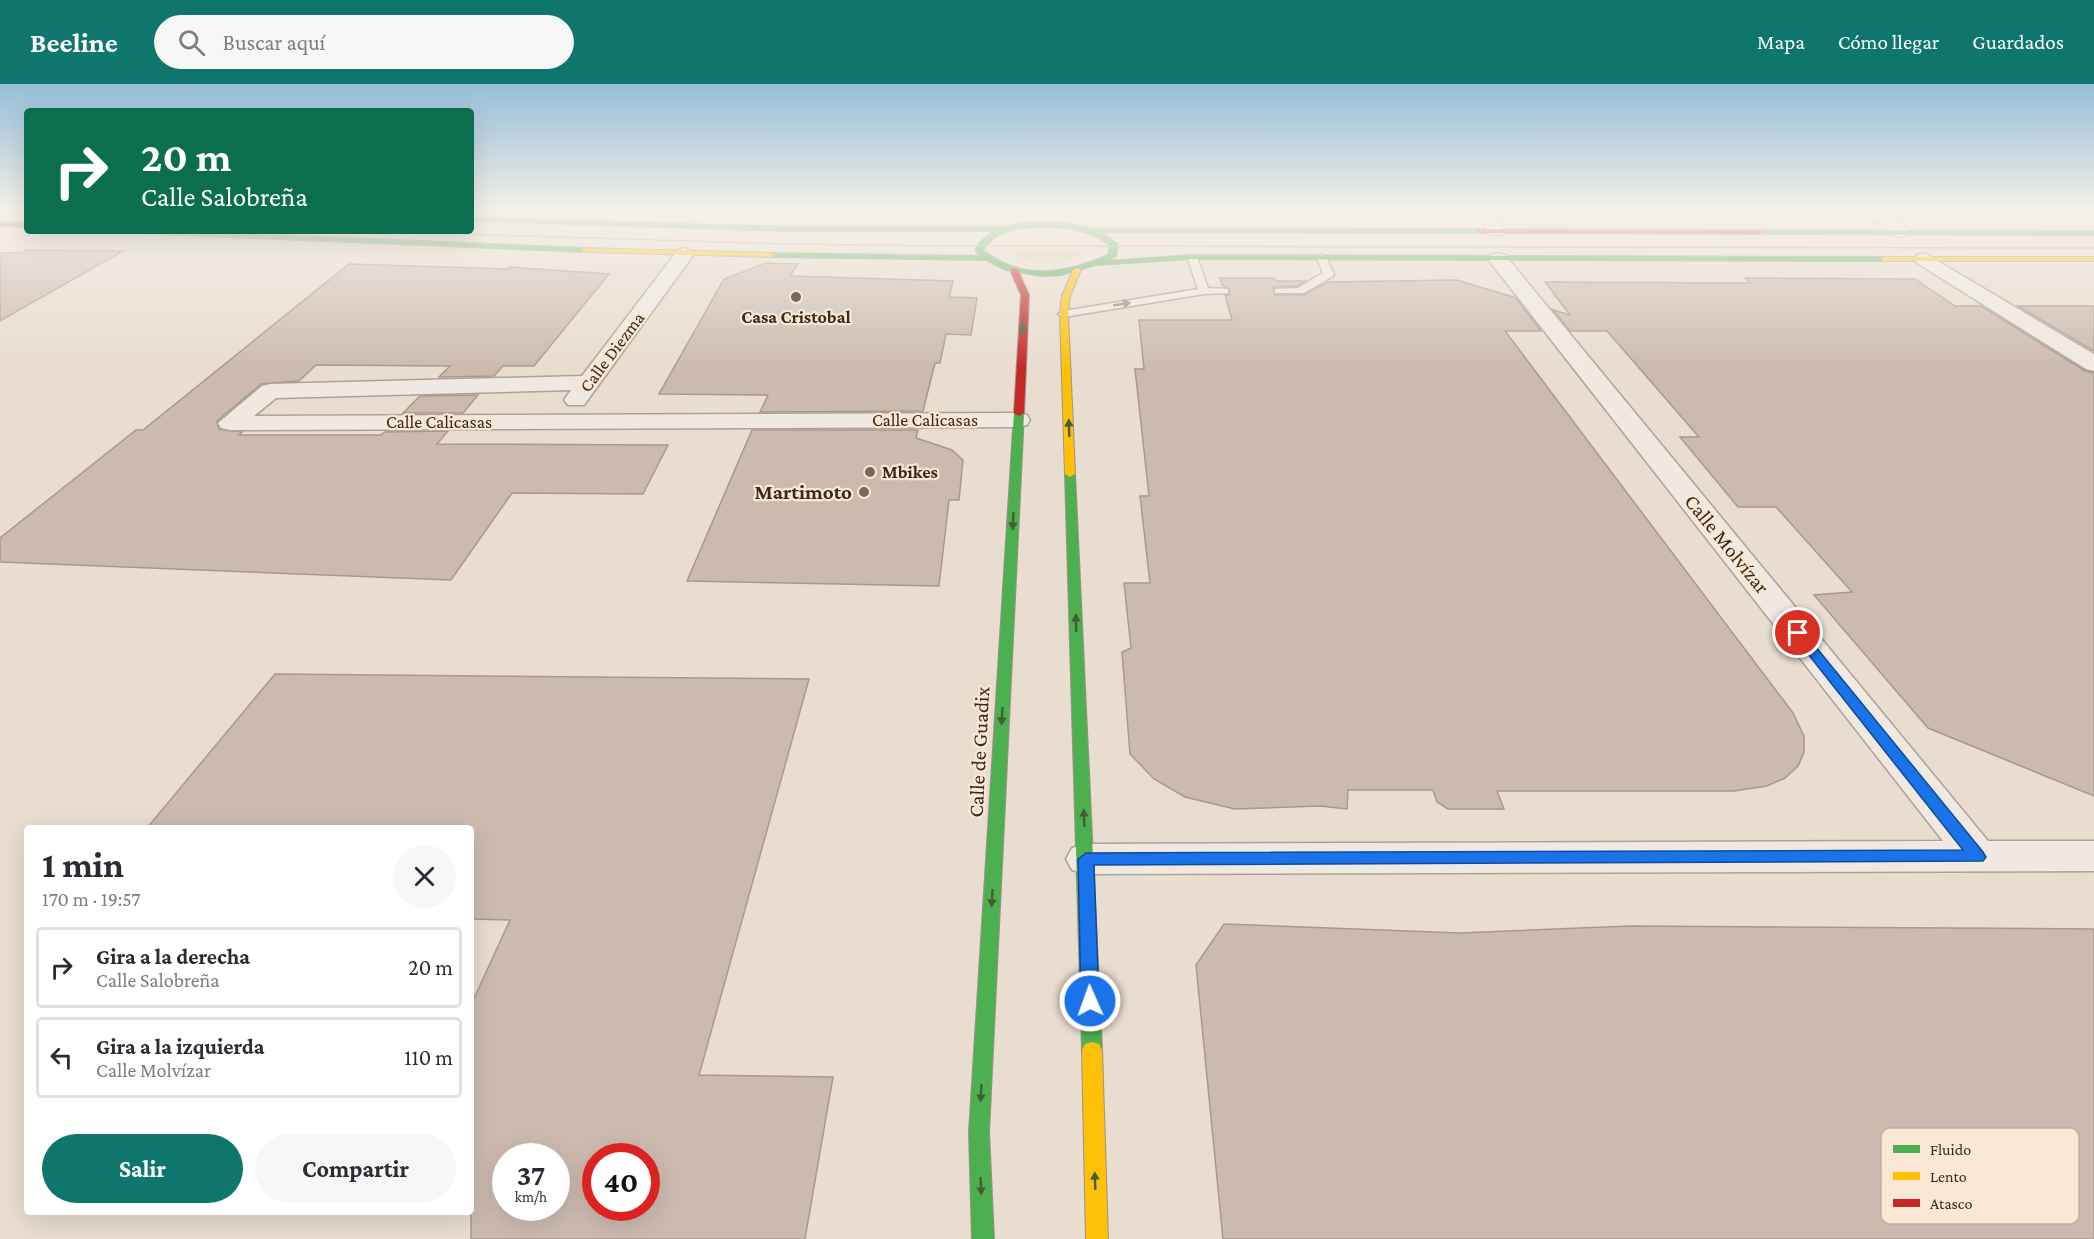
<!DOCTYPE html>
<html lang="es">
<meta charset="utf-8">
<style>
body{margin:0;font-family:"Crimson Pro",serif;background:#f7f7f7;color:#2b2b33;height:100vh;display:flex;flex-direction:column;font-size:22px;white-space:nowrap}
*{box-sizing:border-box;margin:0}
p{font-size:20px;color:#7c7c81}
.icon{flex:none;width:33px;height:33px;fill:none;stroke:currentColor;stroke-width:2;stroke-linecap:round;stroke-linejoin:round}
.map{position:relative;flex:1;overflow:hidden}
.sheet{position:absolute;left:24px;top:741px;width:450px;height:390px;display:flex;flex-direction:column;background:#fff;border-radius:6px;box-shadow:0 6px 24px #0002}
.sheet>*{flex:none}
.guide{position:absolute;left:24px;top:24px;width:450px;height:126px;border-radius:6px;box-shadow:0 6px 24px #0002;background:#0b6e4f;color:#fff;overflow:hidden}
.speed{position:absolute;left:492px;top:1059px;display:flex;gap:12px;font-size:30px;font-weight:700;text-align:center}
.speed>*{display:grid;place-content:center;width:78px;height:78px;border-radius:50%;background:#fff;box-shadow:0 6px 24px #0002;line-height:1}
.speed small{font-size:15px;font-weight:400}
.speed .limit{border:9px solid #d22;background:#fff;color:#111}
.pin{position:absolute;display:grid;place-items:center;width:51px;height:51px;color:#fff;margin:-26px;border:3px solid #fff;border-radius:50%;box-shadow:0 2px 6px #0007}
.me{position:absolute;width:66px;margin:-33px;rotate:358deg;stroke-linejoin:round;filter:drop-shadow(0 0 4px #0008)}
.turn{display:flex;align-items:center;gap:21px;height:126px;padding:0 18px;font-size:27px}
.turn .icon{width:78px;height:78px;stroke-width:2.5}
.turn b{display:block;font-size:42px;line-height:51px}
.round{display:grid;place-items:center;flex:none;width:63px;height:63px;border-radius:32px;background:#f7f7f7}
.overview{display:flex;align-items:center;justify-content:space-between;height:102px;padding:0 18px}
h1{font-size:36px;font-weight:700;line-height:45px}
.button{display:flex;gap:12px;margin-top:auto;padding:12px 18px}
.button a{flex:1;height:69px;border-radius:36px;background:#0f766e;color:#fff;font-size:24px;font-weight:700;line-height:69px;text-align:center}
.button a+a{background:#f7f7f7;color:#2b2b33}
ul{padding:0;list-style:none}
li{display:flex;align-items:center;gap:18px;height:81px;margin:0 12px 9px;padding:0 6px;border:3px solid #e1e1e2;border-radius:6px}
li div{flex:1}
li b{display:block;font-size:22px}
li em{font-style:normal}
header{display:flex;align-items:center;gap:36px;box-sizing:border-box;height:84px;padding:0 30px;background:#0f766e;color:#fff}
header strong{font-size:28px}
nav{display:flex;gap:33px;margin-inline-start:auto;font-size:21px}
.search{width:420px;height:54px;background:#f7f7f7;display:flex;align-items:center;gap:15px;box-sizing:border-box;padding:0 21px;border-radius:33px;color:#7c7c81;font-size:22px}
.map>svg:first-child{display:block}
</style>
<header>
<strong>Beeline</strong>
<div class="search"><svg class="icon" aria-label="search" viewBox="0 0 24 24"><circle cx="10" cy="10" r="6"/><path d="M15 15l6 6"/></svg>Buscar aquí</div>
<nav><a>Mapa</a><a>Cómo llegar</a><a>Guardados</a></nav>
</header>
<div class="map">
<svg width="2094" height="1155" viewBox="0 0 2094 1155">
<rect width="100%" height="100%" fill="#e8ddce"/>
<!-- green -->
<path fill="#dcd6b0" d="M865 124H1245V129L1102 130 1070 125H1026L976 133 860 132Z
M1278 124H1455L1458 129 1279 130Z
M1530 124H1831L1845 134H1537Z
M1007 166H1088C1075 182 1019 183 1007 166Z"/>
<!-- building -->
<path fill="#ccbaaf" stroke="#a9988d" stroke-width="1.5" fill-rule="evenodd" d="M27 166 123 167 0 237V169H21Z
M766 179 798 180 790 192 953 197 949 213 977 214 971 251 946 250 940 279H935L923 327 760 328 768 311 659 310 724 195Z
M349 180 509 185V183L609 190 534 282H503L494 292 439 293 450 282 316 281 299 297 261 300 217 337 219 345 242 348 239 351H381L385 348 448 347 437 360 668 361 643 410 512 409 451 496 0 478V454L136 346H143Z
M1220 194H1274L1276 197H1305L1297 202 1273 203 1275 211H1304L1328 198 1457 196 1516 214 1541 247H1505L1793 629 1804 652V668L1798 682 1785 694 1767 702 1734 707H1497L1504 725H1448L1437 718 1433 706H1348L1347 725 1320 722 1235 725 1185 713 1154 695 1130 670 1122 568 1131 564 1124 499H1150L1140 412H1149L1135 285H1144L1139 236H1232L1225 211H1230V205L1223 202Z
M1745 194 1915 195 1955 222H1981L2085 287 2094 289V712L1928 644 1814 511 1852 508 1776 423H1738L1680 353H1699L1607 247H1570L1553 226 1570 231 1545 198 1751 199Z
M2018 222H2094V267Z
M478 311 463 329H403L420 312Z
M752 346H918L916 354 952 366 963 376 959 416H949L939 502 687 497Z
M275 590 809 595 699 991 833 993 805 1155H471V921L510 836 471 835V744H147ZM506 1072H556V1124H506ZM596 1072H646V1124H596Z
M1224 840 1460 849 1630 842 2094 845V1155H1223L1196 881Z"/>
<g fill="none" stroke-linecap="round" stroke-linejoin="round">
<defs>
<path id="lane" d="M1192 170 1197 173 1208 204 1228 205V209L1204 210 1064 233 1058 230 1064 227 1198 205 1187 173Z
M1321 170 1326 173 1334 190 1333 192 1304 209H1275V205L1298 204 1323 189 1316 173Z"/>
<path id="street" d="M1474 124H1490L1505 147 1502 151H1490Z
M1860 124H1879L1911 148 1902 153 1896 152Z
M685 164 694 170 584 321H568L564 316 571 306 276 314 254 332 1018 329 1027 331 1030 336 1027 341 1018 343 230 346 221 344 218 339 262 302 270 300 582 292 678 166Z
M1498 169 1505 171 1988 757H2094V787L1086 790 1072 786 1066 775 1072 764 1086 760 1943 757 1491 179 1489 175 1491 171Z
M1924 169 2094 270V287L2086 285 1917 179 1915 175 1917 171Z"/>
<path id="fast" d="M471 133 791 143H1005C1031 135 1063 137 1090 144L1480 145 1484 147 1480 149 1100 148 1118 160 1116 172 1107 177 1192 171 1885 173 1889 175 1885 177 1192 175 1096 181 1061 191 1043 192 1006 186 986 176 771 173 767 171 771 169 981 172 975 166 982 156 993 147H791L471 137ZM1052 143C1073 144 1093 148 1110 161L1108 171C1065 190 1022 197 983 166 999 142 1026 143 1052 143Z
M1760 146 2094 147V151L1763 150 1759 148Z
M129 147H186L586 164 590 166 586 168 133 149Z
M1019 326 1024 329 989 1048 994 1155H972L969 1048 1014 329Z
M1070 387 1075 390 1102 966 1099 972 1092 974 1085 972 1082 966 1065 390Z"/>
<path id="slow" d="M583 164 771 169 775 171 771 173 586 168H583Z
M1882 173H2094V177H1882Z
M1077 184 1081 186 1070 212 1068 230 1075 390 1070 393 1065 390 1060 230 1062 212 1073 186Z
M1092 958 1099 960 1102 966 1108 1155H1086L1082 966 1085 960Z"/>
<path id="jam" d="M0 138 27 139V143L0 142Z
M1477 145 1763 146 1767 148 1763 150 1480 149H1477Z
M1014 184 1018 186 1029 211 1024 329 1019 332 1014 329 1021 211 1010 186Z"/>
</defs>
<!-- lane casing -->
<use href="#lane" stroke="#ada297" stroke-width="3"/>
<!-- street casing -->
<use href="#street" stroke="#ada297" stroke-width="3"/>
<!-- fast casing -->
<use href="#fast" stroke="#9d9287" stroke-width="2"/>
<!-- slow casing -->
<use href="#slow" stroke="#9d9287" stroke-width="2"/>
<!-- jam casing -->
<use href="#jam" stroke="#9d9287" stroke-width="2"/>
<!-- lane -->
<use href="#lane" fill="#efe9e1" fill-rule="evenodd"/>
<!-- street -->
<use href="#street" fill="#efe9e1" fill-rule="evenodd"/>
<!-- fast -->
<use href="#fast" fill="#4caf50" fill-rule="evenodd"/>
<!-- slow -->
<use href="#slow" fill="#ffc107" fill-rule="evenodd"/>
<!-- jam -->
<use href="#jam" fill="#c62828" fill-rule="evenodd"/>
<!-- tram -->
<path stroke="#afa8a1" stroke-width="1.5" d="M0 129 27 130
M361 147 786 160 946 162 2094 164"/>
</g>
<!-- one-way arrows -->
<defs><path id="oneway-solid" d="M-6-.8H1V-3.2L6.5 0L1 3.2V.8H-6Z" transform="scale(1.5)"/></defs>
<use fill="#968880" href="#oneway-solid" transform="translate(1122 220) rotate(-9)"/>
<g fill="#445e32">
<use href="#oneway-solid" transform="translate(1023 242) rotate(93)"/>
<use href="#oneway-solid" transform="translate(1069 344) rotate(-92)"/>
<use href="#oneway-solid" transform="translate(1013 437) rotate(93)"/>
<use href="#oneway-solid" transform="translate(1076 539) rotate(-92)"/>
<use href="#oneway-solid" transform="translate(1002 632) rotate(93)"/>
<use href="#oneway-solid" transform="translate(1084 734) rotate(-92)"/>
<use href="#oneway-solid" transform="translate(992 814) rotate(93)"/>
<use href="#oneway-solid" transform="translate(981 1009) rotate(93)"/>
<use href="#oneway-solid" transform="translate(1095 1097) rotate(-92)"/>
<use href="#oneway-solid" transform="translate(981 1102) rotate(88)"/>
</g>
<!-- sky -->
<linearGradient id="sky" x2="0" y2="1"><stop stop-color="#95bed7"/><stop offset="0.44" stop-color="#f5f0e9"/><stop offset="1" stop-color="#f5f0e9" stop-opacity="0"/></linearGradient>
<rect width="2094" height="285" fill="url(#sky)"/>
<!-- route -->
<path fill="#1a73e8" stroke="#114b97" stroke-width="1.5" d="M1798 545 1802 546 1983 768 1986 773 1983 777 1094 781 1099 917 1097 923 1090 925 1083 923 1081 917 1078 775 1086 769 1963 766 1793 551 1791 549Z"/>
<!-- markers -->
<g fill="#7a675c" stroke="#f9e9d4" stroke-width="2">
<circle cx="796" cy="213" r="6"/>
<circle cx="870" cy="388" r="6"/>
<circle cx="864" cy="408" r="6"/>
</g>
<g text-anchor="middle" stroke-width="4.5" stroke-linejoin="round" paint-order="stroke">
<!-- far-poi labels -->
<g font-size="18" font-weight="bold" fill="#3e281e" stroke="#f9e9d4">
<text x="796" y="239">Casa Cristobal</text>
<text x="882" y="394" text-anchor="start">Mbikes</text>
</g>
<!-- far-street labels -->
<g font-size="18" fill="#3e281e" stroke="#f9e9d4">
<text transform="translate(612 268) rotate(-53)" y="6">Calle Diezma</text>
<text x="925" y="342">Calle Calicasas</text>
<text x="439" y="344">Calle Calicasas</text>
</g>
<!-- poi labels -->
<g font-size="21" font-weight="bold" fill="#3e281e" stroke="#f9e9d4" text-anchor="end">
<text x="852" y="415">Martimoto</text>
</g>
<!-- street labels -->
<g font-size="21" fill="#3e281e" stroke="#f9e9d4">
<text transform="translate(1727 460) rotate(51)" y="7">Calle Molvízar</text>
<text transform="translate(979 668) rotate(-87)" y="7">Calle de Guadix</text>
</g>
</g>
<!-- legend -->
<rect x="1881" y="1044" width="198" height="96" rx="9" fill="#f9e9d4" stroke="#c1af9d" stroke-width="1.5"/>
<rect x="1893" y="1061" width="27" height="8" fill="#4caf50"/>
<rect x="1893" y="1088" width="27" height="8" fill="#ffc107"/>
<rect x="1893" y="1115" width="27" height="8" fill="#c62828"/>
<g font-size="16" fill="#3e281e">
<text x="1930" y="1071">Fluido</text>
<text x="1930" y="1098">Lento</text>
<text x="1930" y="1125">Atasco</text>
</g>
</svg>
<div class="speed"><div>37<small>km/h</small></div><div class="limit">40</div></div>
<div class="pin" style="left:1798px;top:549px;background:#d93025"><svg class="icon" aria-label="arrive" viewBox="0 0 24 24"><path d="M6 21V4h12l-3 4 3 4H6"/></svg></div>
<svg class="me" style="left:1090px;top:917px" viewBox="-20 -20 40 40"><circle r="17" fill="#1a73e8" stroke="#fff" stroke-width="3"/><path d="M0-11L8 9 0 5-8 9z" fill="#fff"/></svg>
<div class="guide">
<div class="turn"><svg class="icon" aria-label="right" viewBox="0 0 24 24"><path d="M7 20v-9h11M14 6l5 5-5 5"/></svg><div><b>20 m</b>Calle Salobreña</div></div>
</div>
<section class="sheet">
<div class="overview"><div><h1>1 min</h1><p>170 m · 19:57</p></div><a class="round"><svg class="icon" aria-label="close" viewBox="0 0 24 24"><path d="M6 6l12 12M18 6L6 18"/></svg></a></div>
<ul>
<li><svg class="icon" aria-label="right" viewBox="0 0 24 24"><path d="M7 20v-9h11M14 6l5 5-5 5"/></svg><div><b>Gira a la derecha</b><p>Calle Salobreña</p></div><em>20 m</em></li>
<li><svg class="icon" aria-label="left" viewBox="0 0 24 24"><path d="M17 20v-9H6M10 6l-5 5 5 5"/></svg><div><b>Gira a la izquierda</b><p>Calle Molvízar</p></div><em>110 m</em></li>
</ul>
<div class="button"><a>Salir</a><a>Compartir</a></div>
</section>
</div>
